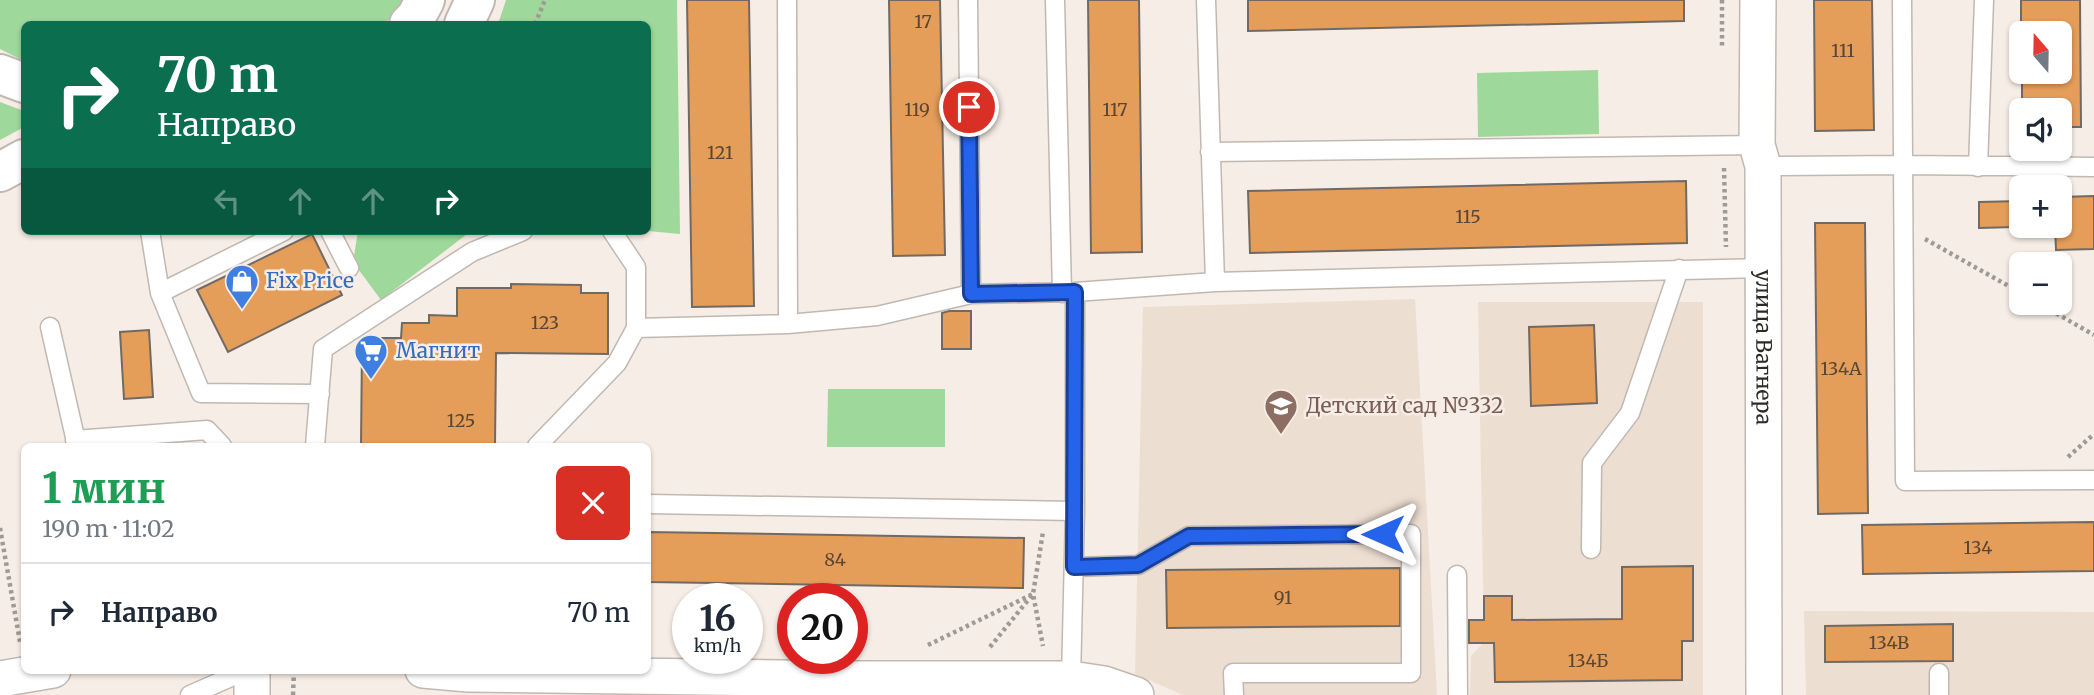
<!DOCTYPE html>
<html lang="ru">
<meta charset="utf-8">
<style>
body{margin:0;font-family:Merriweather,serif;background:#f2f2f3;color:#1f2937;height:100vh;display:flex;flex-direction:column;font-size:26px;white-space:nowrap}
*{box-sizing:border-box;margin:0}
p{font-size:23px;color:#747a83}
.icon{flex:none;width:38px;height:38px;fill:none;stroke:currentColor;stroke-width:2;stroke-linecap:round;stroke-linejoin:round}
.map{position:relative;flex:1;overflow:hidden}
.panel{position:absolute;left:21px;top:443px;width:630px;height:231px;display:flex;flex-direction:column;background:#fff;border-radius:10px;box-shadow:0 2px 5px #0004}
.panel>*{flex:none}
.hud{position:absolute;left:21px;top:21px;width:630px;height:214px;border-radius:10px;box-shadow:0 2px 5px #0004;background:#0b6e4f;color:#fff;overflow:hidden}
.needle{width:46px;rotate:340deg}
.controls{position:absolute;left:2009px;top:21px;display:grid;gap:14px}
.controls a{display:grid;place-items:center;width:63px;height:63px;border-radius:10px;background:#fff;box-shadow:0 2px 5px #0004;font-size:35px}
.speed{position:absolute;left:672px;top:583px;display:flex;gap:14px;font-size:35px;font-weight:700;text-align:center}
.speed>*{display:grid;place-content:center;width:91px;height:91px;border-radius:50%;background:#fff;box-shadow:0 2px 5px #0004;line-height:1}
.speed small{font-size:18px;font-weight:400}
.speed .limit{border:10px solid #d22;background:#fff;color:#111}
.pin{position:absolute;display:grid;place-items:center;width:60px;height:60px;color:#fff;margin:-30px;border:4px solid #fff;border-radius:50%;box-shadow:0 2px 7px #0007}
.me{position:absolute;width:77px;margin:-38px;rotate:270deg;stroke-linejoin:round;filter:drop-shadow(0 0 5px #0008)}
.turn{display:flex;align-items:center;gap:24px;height:147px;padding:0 21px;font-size:32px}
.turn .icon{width:91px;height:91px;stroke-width:2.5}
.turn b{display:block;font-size:49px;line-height:60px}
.lanes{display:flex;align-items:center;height:66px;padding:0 21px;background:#0003;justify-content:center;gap:35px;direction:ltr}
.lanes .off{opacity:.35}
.round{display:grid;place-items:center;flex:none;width:74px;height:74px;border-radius:10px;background:#f2f2f3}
.head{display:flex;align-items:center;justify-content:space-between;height:119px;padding:0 21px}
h1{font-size:42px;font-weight:700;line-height:52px;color:#1e9e55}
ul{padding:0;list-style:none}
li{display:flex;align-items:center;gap:21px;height:98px;padding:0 21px;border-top:2px solid #e0e1e3}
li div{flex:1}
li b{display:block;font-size:26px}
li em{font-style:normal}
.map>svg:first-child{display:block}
</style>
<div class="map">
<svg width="2094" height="695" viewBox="0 0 2094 695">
<rect width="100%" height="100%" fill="#f6ede6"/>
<!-- built -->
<path fill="#edded2" d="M1415 299 1437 695H1183L1135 674 1143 307Z
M1478 302H1703V695H1470L1471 656 1484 642Z
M1804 611 2094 612V695H1806Z"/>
<!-- green -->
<path fill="#9ed89b" d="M0 0H403L385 24H24V61L0 49Z
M506 0H677L680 234 648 231V24H498Z
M1598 70 1599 134 1478 137 1477 73Z
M0 102 24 111V127L0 140Z
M358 231H471L381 300 353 262Z
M828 389H945V447H827Z"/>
<!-- building -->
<path fill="#e59d5a" stroke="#716963" stroke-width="2" d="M687 0H749L754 306 692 307Z
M889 0H940L945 255 893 256Z
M1088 0H1139L1142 252 1091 253Z
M1248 0H1684V21L1248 31Z
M1814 0H1872L1874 130 1815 131Z
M2021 0H2080L2081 127H2060V110H2022V72H2060V33H2021V45Z
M1686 181 1687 243 1250 253 1248 191Z
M2094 196V249L2056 250 2055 226 1979 228V202L2021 201V226H2060V197Z
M1815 223H1865L1868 513 1818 514Z
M312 234 342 295 228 352 197 290Z
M511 284 581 285V293H608V354L496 353 495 446H361L362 346H374V338H401L402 323H429V315L457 316V288H511Z
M949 311H971V349H942V313Z
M1594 325 1597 403 1531 406 1529 327Z
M149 330 153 397 124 399 120 332Z
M2094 522V571L1863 574 1862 525Z
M648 532 1024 538 1023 588 648 582Z
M1693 566V641H1682V680L1495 682 1494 643H1469V620H1484V596H1512V620L1622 619V567Z
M1400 568V626L1167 628 1166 570Z
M1953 624V661L1825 662V626Z"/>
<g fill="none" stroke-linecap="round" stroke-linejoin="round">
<defs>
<path id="lane" d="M787 0 788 324
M968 0 971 294
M1055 0 1062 293
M1206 0 1215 282
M1902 0 1905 481 2094 480
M1210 152 1757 145
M1763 166 1903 165 2094 167
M1978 167 1984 0
M150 231 160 293
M284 231 160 293 201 393 320 394
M330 231 349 268
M612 231 636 267V328
M50 327 77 446
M75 440 207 430 222 446
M315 446 323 349 472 252 523 231
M537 446 617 363 636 328 788 324 877 316 971 294 1075 292 1215 282 1763 268
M648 504 1075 511
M1591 549 1592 463 1630 413 1679 269
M1074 567 1138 565 1189 536 1411 534V673H1233L1234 695
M1457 575 1458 695
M1939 673V695
M1071 679 1075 511V292
M190 695 231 677 233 670"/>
<g id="street">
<path id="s1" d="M1758 0 1757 145 1763 166 1764 695"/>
<path d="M252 670V695"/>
<path d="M423 670 468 674 858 679H1071L1104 684 1136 695"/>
<path d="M0 679 53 670"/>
</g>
<path id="secondary" d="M464 24 475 0
M0 172 24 159"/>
<path id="primary" d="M409 24 416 17 425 0
M0 74 24 83"/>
</defs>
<!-- lane casing -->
<use href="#lane" stroke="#c0b8b1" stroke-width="21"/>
<!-- street casing -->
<use href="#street" stroke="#c0b8b1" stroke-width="38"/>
<!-- secondary casing -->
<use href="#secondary" stroke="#c0b8b1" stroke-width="42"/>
<!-- primary casing -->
<use href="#primary" stroke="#c0b8b1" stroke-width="42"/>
<!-- path -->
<path stroke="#a09994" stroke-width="4.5" stroke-dasharray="3.5 3.5" stroke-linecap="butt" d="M1722 0V48
M535 24 545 0
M1724 168 1726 247
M1925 239 2021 293
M2038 303 2094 335
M2068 457 2094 434
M0 528 20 642
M928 645 1033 594 1043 646
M990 647 1033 594 1043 532
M293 695 294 670"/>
<!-- lane -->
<use href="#lane" stroke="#fff" stroke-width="18"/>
<!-- street -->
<use href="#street" stroke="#fff" stroke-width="35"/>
<!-- secondary -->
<use href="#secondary" stroke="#fff" stroke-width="38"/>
<!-- primary -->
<use href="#primary" stroke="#fff" stroke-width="38"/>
</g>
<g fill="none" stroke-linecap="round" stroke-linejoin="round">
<defs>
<path id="route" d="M969 107 971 294 1075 292 1074 567 1138 565 1189 536 1383 534"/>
</defs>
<!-- route casing -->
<use href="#route" stroke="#184099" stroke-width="18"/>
<!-- route -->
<use href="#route" stroke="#2563eb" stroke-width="12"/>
</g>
<!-- icons -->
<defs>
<symbol id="shop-pin" viewBox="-11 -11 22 30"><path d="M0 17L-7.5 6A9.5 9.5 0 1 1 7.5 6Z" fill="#3f7fe0" stroke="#f6ede6"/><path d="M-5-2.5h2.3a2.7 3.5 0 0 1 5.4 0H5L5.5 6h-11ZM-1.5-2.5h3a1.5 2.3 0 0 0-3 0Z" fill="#fff"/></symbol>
<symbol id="supermarket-pin" viewBox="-11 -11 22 30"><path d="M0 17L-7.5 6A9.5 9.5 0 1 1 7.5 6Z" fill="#3f7fe0" stroke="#f6ede6"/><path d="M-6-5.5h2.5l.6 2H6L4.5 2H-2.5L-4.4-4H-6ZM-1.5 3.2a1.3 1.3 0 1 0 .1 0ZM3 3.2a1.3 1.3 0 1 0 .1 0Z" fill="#fff"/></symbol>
<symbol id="school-pin" viewBox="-11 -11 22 30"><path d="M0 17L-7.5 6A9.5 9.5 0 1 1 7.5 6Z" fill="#8d6e63" stroke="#f6ede6"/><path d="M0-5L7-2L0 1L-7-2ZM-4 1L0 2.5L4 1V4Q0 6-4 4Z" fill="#fff"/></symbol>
</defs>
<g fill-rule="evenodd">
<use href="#shop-pin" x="223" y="262" width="38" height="52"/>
<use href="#supermarket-pin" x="352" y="332" width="38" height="52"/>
<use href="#school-pin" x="1262" y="387" width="38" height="52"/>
</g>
<g text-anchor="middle" stroke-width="5" stroke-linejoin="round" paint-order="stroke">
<!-- number labels -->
<g font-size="18" fill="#5a4633">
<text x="923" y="28">17</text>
<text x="1843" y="57">111</text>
<text x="917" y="116">119</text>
<text x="1115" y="116">117</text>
<text x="720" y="159">121</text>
<text x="1468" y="223">115</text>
<text x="545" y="329">123</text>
<text x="1841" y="375">134А</text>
<text x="461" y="427">125</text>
<text x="1978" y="554">134</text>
<text x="835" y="566">84</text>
<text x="1283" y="604">91</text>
<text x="1889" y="649">134В</text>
<text x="1588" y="667">134Б</text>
</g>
<!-- shop labels -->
<g font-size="21" fill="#366cbe" stroke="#f6ede6" text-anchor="start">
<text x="266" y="288">Fix Price</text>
<text x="396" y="358">Магнит</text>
</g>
<!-- street labels -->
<g font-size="21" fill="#2c2926" stroke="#f6ede6">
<text dy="7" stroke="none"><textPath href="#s1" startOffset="348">улица Вагнера</textPath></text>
</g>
<!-- education labels -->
<g font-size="21" fill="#785e54" stroke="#f6ede6" text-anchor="start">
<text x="1306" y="413">Детский cад №332</text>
</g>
</g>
</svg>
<div class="controls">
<a><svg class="needle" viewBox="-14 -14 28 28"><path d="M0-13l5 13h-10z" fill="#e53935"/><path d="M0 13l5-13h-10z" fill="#747a83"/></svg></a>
<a><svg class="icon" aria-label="sound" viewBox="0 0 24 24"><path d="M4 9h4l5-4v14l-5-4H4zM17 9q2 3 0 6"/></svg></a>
<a>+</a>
<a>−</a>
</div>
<div class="speed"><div>16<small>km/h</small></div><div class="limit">20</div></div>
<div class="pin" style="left:969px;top:107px;background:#d93025"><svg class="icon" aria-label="arrive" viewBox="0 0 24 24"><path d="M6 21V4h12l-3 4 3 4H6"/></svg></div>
<svg class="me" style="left:1383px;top:534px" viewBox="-20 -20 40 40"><path d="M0-17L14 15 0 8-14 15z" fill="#2563eb" stroke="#fff" stroke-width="4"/></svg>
<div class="hud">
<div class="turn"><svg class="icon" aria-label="right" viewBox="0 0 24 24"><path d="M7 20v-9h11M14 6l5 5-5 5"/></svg><div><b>70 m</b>Направо</div></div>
<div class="lanes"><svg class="icon off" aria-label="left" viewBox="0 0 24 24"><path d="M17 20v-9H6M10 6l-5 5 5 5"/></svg><svg class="icon off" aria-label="ahead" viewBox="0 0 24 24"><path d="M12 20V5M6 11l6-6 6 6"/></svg><svg class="icon off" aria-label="ahead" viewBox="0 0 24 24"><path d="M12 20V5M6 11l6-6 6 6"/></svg><svg class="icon" aria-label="right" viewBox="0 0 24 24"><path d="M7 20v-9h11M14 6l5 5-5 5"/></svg></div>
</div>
<section class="panel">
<div class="head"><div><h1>1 мин</h1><p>190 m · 11:02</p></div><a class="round" style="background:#d93025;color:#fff"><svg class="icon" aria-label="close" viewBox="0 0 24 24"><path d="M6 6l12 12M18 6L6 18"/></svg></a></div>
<ul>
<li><svg class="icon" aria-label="right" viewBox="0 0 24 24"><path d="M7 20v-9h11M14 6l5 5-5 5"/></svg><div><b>Направо</b></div><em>70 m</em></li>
</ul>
</section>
</div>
